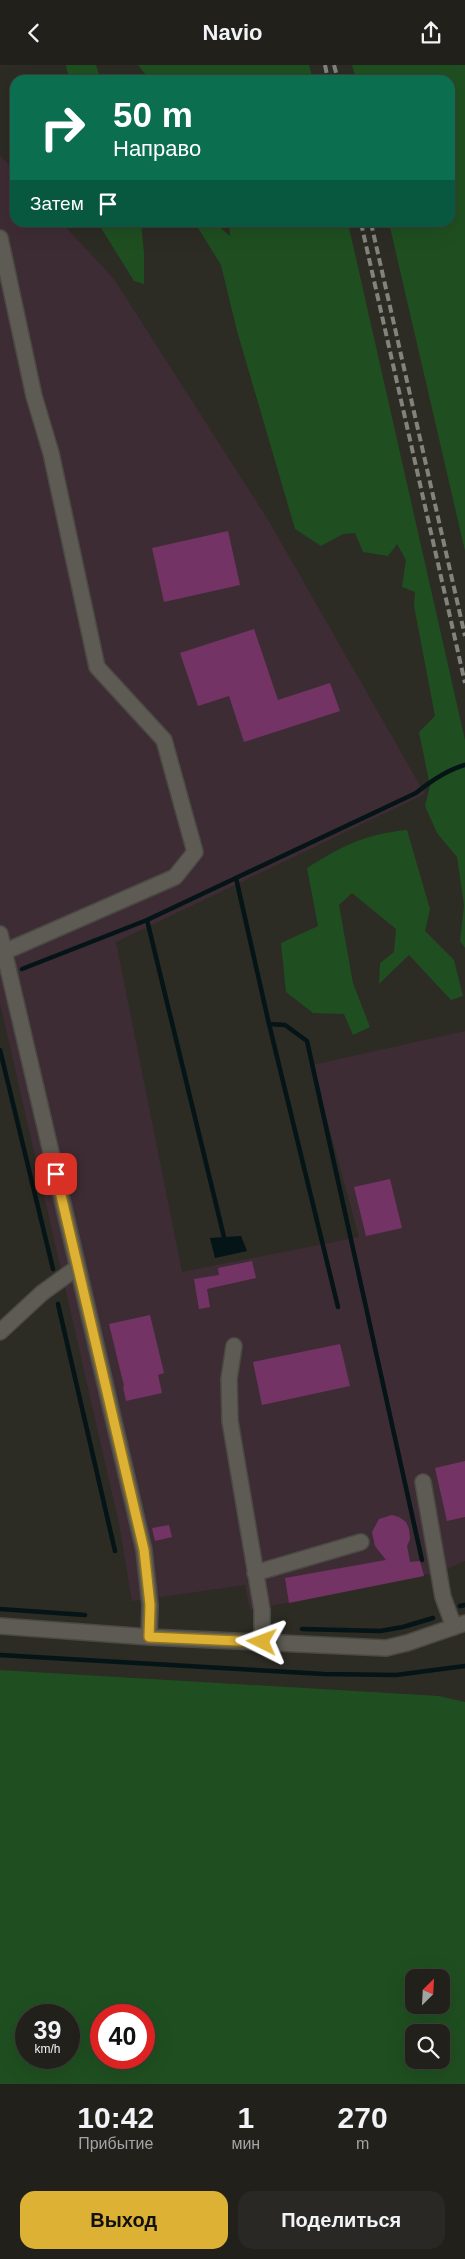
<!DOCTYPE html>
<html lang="ru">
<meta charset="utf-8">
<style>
body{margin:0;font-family:Helvetica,sans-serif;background:#292824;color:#f1f3f6;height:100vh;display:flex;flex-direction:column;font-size:19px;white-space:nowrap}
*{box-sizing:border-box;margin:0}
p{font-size:16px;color:#a2a3a3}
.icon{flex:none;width:28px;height:28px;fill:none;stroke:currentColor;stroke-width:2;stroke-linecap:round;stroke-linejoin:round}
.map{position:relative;height:2019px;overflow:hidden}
.side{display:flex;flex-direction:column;background:#21201b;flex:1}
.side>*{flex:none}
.hud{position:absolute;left:10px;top:10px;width:445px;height:152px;border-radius:15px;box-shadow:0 5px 20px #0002,0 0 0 1px #3e3e3a;background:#0b6e4f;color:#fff;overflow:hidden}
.needle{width:32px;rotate:24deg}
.tools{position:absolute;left:405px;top:1904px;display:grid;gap:10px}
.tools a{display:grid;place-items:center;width:45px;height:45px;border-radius:10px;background:#21201b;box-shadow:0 5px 20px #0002,0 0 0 1px #3e3e3a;font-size:25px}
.speed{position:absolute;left:15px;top:1939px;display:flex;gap:10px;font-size:25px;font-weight:700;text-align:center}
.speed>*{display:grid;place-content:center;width:65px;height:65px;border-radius:50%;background:#21201b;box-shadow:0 5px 20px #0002,0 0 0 1px #3e3e3a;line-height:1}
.speed small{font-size:12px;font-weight:400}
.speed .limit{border:8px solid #d22;background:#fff;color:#111}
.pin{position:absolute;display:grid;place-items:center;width:42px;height:42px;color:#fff;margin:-21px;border-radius:10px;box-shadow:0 2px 8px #0006}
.me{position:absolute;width:55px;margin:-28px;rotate:273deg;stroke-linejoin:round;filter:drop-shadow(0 0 4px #0008)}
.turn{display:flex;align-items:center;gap:18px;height:105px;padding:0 20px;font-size:22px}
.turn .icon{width:65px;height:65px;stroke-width:2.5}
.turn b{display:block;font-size:35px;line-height:42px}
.then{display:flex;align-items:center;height:48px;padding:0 20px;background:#0003;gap:10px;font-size:19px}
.eta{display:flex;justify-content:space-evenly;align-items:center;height:85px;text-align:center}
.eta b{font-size:30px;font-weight:700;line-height:35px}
.action{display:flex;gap:10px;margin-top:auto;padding:10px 20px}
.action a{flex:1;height:58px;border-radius:15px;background:#ddb133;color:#111;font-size:20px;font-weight:700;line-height:58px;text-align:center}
.action a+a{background:#292824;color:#f1f3f6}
header{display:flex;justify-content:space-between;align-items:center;height:65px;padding:0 20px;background:#21201b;font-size:22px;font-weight:700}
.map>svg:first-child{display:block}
</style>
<header><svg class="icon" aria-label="back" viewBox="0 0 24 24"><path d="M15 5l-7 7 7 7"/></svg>Navio<svg class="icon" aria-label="share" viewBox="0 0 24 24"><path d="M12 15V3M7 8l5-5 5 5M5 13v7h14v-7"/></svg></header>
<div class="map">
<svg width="465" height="2019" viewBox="0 0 465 2019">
<rect width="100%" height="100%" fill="#2c2b24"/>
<!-- industrial -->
<path fill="#3e2c35" d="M0 90 15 107V158H62L114 214 270 458 425 729 116 877 182 1207 359 1172 312 1000 465 966V1496L440 1507 250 1545 245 1520 132 1536 119 1459 0 938Z"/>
<!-- green -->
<path fill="#1f4f20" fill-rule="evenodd" d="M66 0H96L101 15H69Z
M138 0H309L313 15H150Z
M352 0H465V486L389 158H450V15H356Z
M98 158H141L144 188V219L134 216Z
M195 158H215L230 171 229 158H348L465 675V883L460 876 464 840 457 792 437 768 425 741 430 721 419 667 435 651 414 541 415 527 402 522 406 495 397 479 388 491 363 487 355 468 343 469 321 481 295 464 237 266 221 200Z
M407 765 430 844 425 866 454 895 463 931 451 935 409 890 379 919 380 898 394 887 396 864 352 828 339 840 353 918 370 962 353 970 344 949 313 948 286 927 281 878 318 861 307 803C342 781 365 769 407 765Z
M0 1605 439 1631 465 1637V2019H0ZM414 1912H441V1940H414ZM26 1950H69V1992H26ZM101 1950H144V1992H101ZM414 1968H441V1995H414Z"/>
<!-- water -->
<path fill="#051416" d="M241 1171 247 1186 215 1193 210 1173Z"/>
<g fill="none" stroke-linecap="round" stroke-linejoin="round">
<!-- stream -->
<path stroke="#051416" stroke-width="4.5" d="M236 813 269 959 285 960 307 976 422 1495
M147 855 224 1172
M22 904 147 855 416 728C431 716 447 705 465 700
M269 959 338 1242
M0 985 53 1204
M58 1239 115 1486
M460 1541 465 1540
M0 1544 85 1550
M302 1564 380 1566 403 1562 433 1553
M0 1590 324 1609 396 1610 465 1601"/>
</g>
<!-- building -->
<path fill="#733465" d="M228 466 240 520 164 537 152 483Z
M254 564 278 635 330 618 340 646 244 677 229 631 198 641 180 588Z
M390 1114 402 1163 366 1171 354 1122Z
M252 1196 256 1213 207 1224 210 1242 199 1244 194 1214 219 1210 218 1203Z
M150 1250 164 1308 158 1310 162 1328 126 1336 123 1322 124 1321 109 1259Z
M340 1279 350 1321 262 1340 253 1297Z
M465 1396V1452L447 1456 435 1403Z
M392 1450 399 1452 406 1457 409 1464 410 1474 407 1481 410 1497 420 1496 424 1511 289 1538 285 1513 386 1495 375 1481 372 1467 379 1454Z
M169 1460 172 1472 155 1476 152 1463Z"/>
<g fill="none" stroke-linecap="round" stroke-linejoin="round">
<defs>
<path id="minor" d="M0 173 34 331 51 388 97 602 164 675 195 787 175 812 4 887
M0 869 144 1485 150 1540 149 1572
M0 1267 42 1228 78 1202
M234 1281 229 1314 230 1356 262 1545V1577
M423 1417 443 1532 454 1562
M255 1508 361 1477
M0 1561 149 1572 386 1583 407 1578 465 1558"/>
</defs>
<!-- minor casing -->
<use href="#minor" stroke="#4a4943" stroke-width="18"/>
<!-- minor -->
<use href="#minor" stroke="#5d5b54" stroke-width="15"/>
<!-- rail -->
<path stroke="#83827d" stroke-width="4" stroke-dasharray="8 4" stroke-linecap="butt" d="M325 0 328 15
M334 0 338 15
M361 158 465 618
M371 158 465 571"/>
</g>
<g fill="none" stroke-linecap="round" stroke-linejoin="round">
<defs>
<path id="route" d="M56 1109 144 1485 150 1540 149 1572 262 1577"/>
</defs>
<!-- route casing -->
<use href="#route" stroke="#907321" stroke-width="12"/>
<!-- route -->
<use href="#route" stroke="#ddb133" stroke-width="9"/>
</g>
</svg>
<div class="tools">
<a><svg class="needle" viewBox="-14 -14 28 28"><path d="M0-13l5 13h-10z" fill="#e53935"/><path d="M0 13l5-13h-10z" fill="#a2a3a3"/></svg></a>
<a><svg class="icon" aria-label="search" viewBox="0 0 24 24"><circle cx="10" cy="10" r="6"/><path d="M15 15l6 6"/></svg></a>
</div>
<div class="speed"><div>39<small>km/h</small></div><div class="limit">40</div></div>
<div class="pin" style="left:56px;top:1109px;background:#d93025"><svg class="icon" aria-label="arrive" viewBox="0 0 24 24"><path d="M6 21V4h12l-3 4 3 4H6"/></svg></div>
<svg class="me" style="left:262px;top:1577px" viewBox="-20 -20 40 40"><path d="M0-17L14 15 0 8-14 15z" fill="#ddb133" stroke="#fff" stroke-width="4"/></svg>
<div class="hud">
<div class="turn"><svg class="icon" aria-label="right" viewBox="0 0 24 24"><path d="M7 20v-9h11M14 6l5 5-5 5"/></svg><div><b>50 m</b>Направо</div></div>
<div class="then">Затем<svg class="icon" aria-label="arrive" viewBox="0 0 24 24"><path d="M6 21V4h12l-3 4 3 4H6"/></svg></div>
</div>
</div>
<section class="side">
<div class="eta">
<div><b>10:42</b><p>Прибытие</p></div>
<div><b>1</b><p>мин</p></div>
<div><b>270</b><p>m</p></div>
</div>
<div class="action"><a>Выход</a><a>Поделиться</a></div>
</section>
